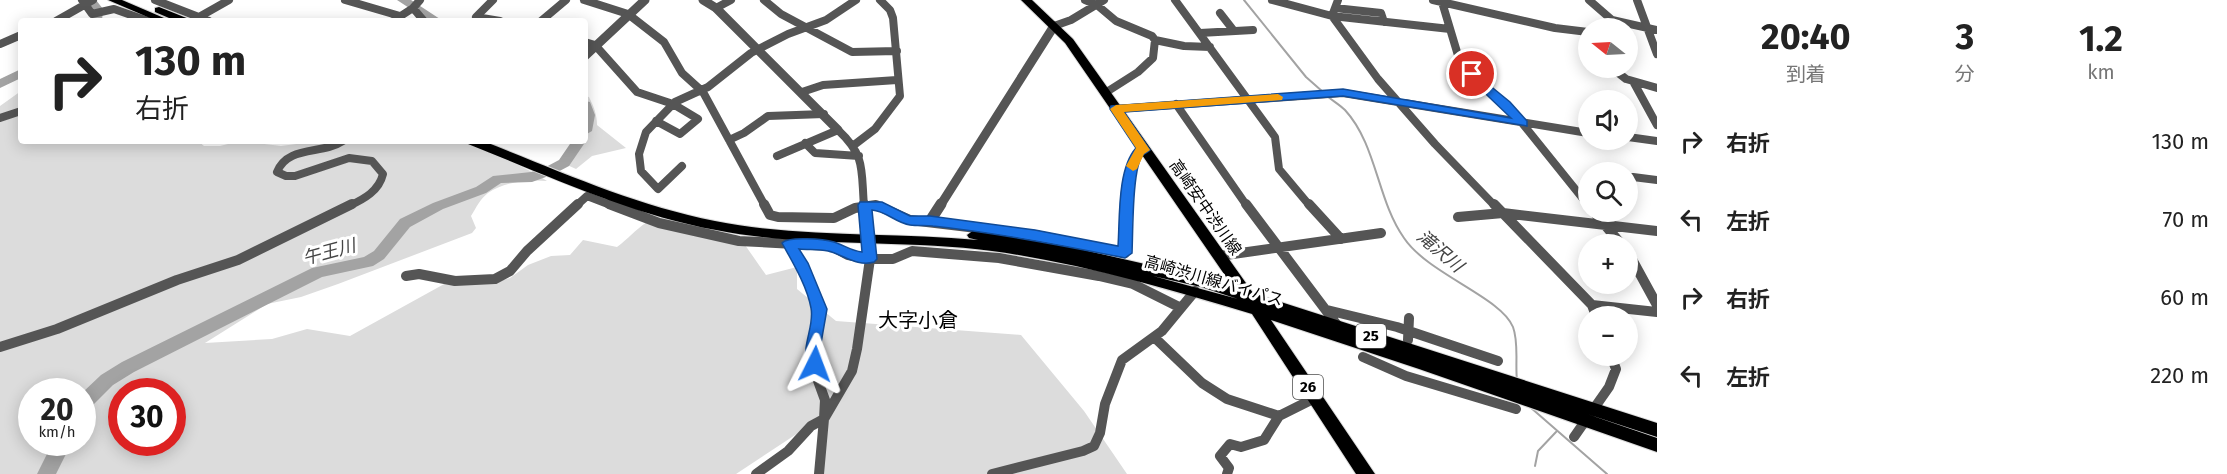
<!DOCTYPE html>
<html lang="ja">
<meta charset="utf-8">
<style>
body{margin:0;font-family:"Fira Sans","Noto Sans JP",sans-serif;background:#f2f2f2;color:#222;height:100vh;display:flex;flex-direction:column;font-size:22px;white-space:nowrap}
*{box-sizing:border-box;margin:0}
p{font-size:20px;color:#767676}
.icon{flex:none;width:33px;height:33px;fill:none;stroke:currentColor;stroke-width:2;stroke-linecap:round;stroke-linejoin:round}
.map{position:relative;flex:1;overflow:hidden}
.side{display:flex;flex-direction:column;background:#fff;width:570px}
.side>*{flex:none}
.hud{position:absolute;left:18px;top:18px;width:570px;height:126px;border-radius:6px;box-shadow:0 3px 15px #0003;background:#fff;color:#222;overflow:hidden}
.needle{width:39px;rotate:288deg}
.fabs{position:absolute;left:1578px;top:18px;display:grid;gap:12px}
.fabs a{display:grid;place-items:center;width:60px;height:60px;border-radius:50%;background:#fff;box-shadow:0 3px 15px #0003;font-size:30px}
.speed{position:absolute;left:18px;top:378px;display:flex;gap:12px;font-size:30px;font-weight:700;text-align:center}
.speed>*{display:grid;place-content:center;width:78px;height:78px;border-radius:50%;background:#fff;box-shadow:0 3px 15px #0003;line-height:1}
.speed small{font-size:15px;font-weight:400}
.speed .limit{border:9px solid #d22;background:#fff;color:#111}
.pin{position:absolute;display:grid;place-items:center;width:51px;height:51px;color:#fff;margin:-26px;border:3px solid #fff;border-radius:50%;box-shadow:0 2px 6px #0007}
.me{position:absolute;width:66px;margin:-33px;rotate:3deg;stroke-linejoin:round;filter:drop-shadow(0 0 4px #0008)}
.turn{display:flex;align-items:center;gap:21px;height:126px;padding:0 18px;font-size:27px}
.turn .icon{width:78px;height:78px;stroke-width:2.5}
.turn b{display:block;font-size:42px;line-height:51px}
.eta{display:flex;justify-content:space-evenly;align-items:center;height:102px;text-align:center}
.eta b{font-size:36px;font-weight:700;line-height:42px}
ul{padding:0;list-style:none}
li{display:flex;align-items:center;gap:18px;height:78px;padding:0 18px}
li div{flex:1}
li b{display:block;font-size:22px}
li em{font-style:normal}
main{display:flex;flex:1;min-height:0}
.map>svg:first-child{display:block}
</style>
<main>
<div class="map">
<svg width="1657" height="474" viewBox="0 0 1657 474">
<rect width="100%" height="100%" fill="#fff"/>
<!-- green -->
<path fill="#dcdcdc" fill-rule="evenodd" d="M21 91V141H198L204 146H220L240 141 281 146 319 141H389V143C412 147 435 138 459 141 474 143 534 171 547 181 529 179 503 182 488 193 480 199 476 208 471 216L476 228 472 233 338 284 301 297 267 304 205 343 272 339 307 329 350 336 446 283 496 282 510 278 528 265 551 256 570 255 583 240 617 247C628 239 635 230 647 222L745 245 766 275 797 267V289L836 321 1021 335 1084 411 1127 474H820L827 414 736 474H0V106ZM32 392H82V442H32ZM122 392H172V442H122Z
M585 96 589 97C594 107 597 115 597 125L626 148 592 156 576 169 565 164 582 141H585C585 132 592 125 591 115 591 107 585 104 585 96Z"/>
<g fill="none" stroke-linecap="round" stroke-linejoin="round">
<!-- stream -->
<path stroke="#a3a3a3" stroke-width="2" d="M1244 0 1306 77 1323 92
M1327 96C1333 101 1340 105 1345 110 1377 145 1377 200 1404 238 1428 274 1501 297 1513 327 1519 343 1515 363 1517 381
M1530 407 1607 474
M1535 466 1538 451 1556 432"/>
<!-- river -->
<path fill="#a3a3a3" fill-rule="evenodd" d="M84 0H96L103 9 102 21H90L91 9Z
M397 0H411L443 21H429Z
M21 69V78L0 88V79Z
M585 101 590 102 595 115 592 131 585 135Z
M585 140 586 141 569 166 554 174 532 182 501 183 486 193 443 209 410 227 384 259 373 266 322 277 134 372 113 385 88 410 82 412V393L101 375 122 362 312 268 364 257 374 251 400 219 433 203 476 187 493 176 531 172 544 168 559 160 572 141Z
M53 442H72L56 474H37Z"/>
<defs>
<path id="primary" d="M108 0H122L171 21H157Z
M1021 0H1032L1073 39 1253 293 1657 423V437L1587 414 1657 438V452L1419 369 1271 320 1375 474H1356L1252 314C1167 289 1080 263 992 251 900 239 807 248 716 230 629 214 549 176 468 144L466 141H483C559 171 634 205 715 221 801 238 891 232 978 240L969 238 967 235 974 230 1031 238 1202 277 1233 287 1065 43ZM1153 276 1201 287 1238 299Z
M159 7 189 19 190 21H176L155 12V8Z"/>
</defs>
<!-- primary casing -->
<use href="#primary" stroke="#dbdbdb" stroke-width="2"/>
<!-- minor-far1 -->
<path stroke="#555" stroke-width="8" d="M82 0 92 14 114 9 148 21
M155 0 209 21
M345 0 400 16
M493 0 476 17 500 21
M584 0 628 14 664 42 682 73 703 92 765 206
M764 0 781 14 852 52 897 51
M1085 0 1097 5 1116 21 1152 36 1155 40 1184 46 1210 47
M1175 0 1275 137 1279 169 1310 206
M1272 0 1332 16 1450 29
M1338 0 1332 16 1378 79 1435 144 1495 206
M1433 0 1555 28 1588 32
M1589 0 1612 20 1657 30
M1637 0 1657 54
M1442 2 1460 62 1522 123 1588 205
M413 8 424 21
M716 8 731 0
M1335 8 1381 13 1384 22
M1220 13 1234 31
M199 17 229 0
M56 21 93 0
M393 21 413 8 420 0
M541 21 566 0
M1054 26 1071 20 1104 0
M1200 33 1253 30
M585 42 595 45 637 92 673 104 698 119 680 134 656 121
M0 44 21 35
M1612 68 1626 79 1657 88
M1634 83 1657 125
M802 92 823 85 897 80
M1105 93 1138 72 1153 58 1155 40
M1176 104 1247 206
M1116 109 1343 93 1588 133
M0 118 21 111
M1628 137 1657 141
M729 140 744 133 768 116 824 114
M343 141C322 155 288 145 277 172L286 176H295L349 158 372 161 383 174C379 191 364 199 349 206
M805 143 815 153 859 156
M854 145 875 129 900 96 893 18 890 10 880 0
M777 156 838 130C866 156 861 170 864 206
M682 166 658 189 641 171 639 154 646 132 675 102 708 87 751 53 788 34 826 20 856 0
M1633 177 1657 180
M576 206 587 196 613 206
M870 206H878
M1126 206 1130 175 1139 151 1144 150"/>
<!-- minor -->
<path stroke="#555" stroke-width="10" d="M609 204 659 223 739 241 831 246 848 255 870 259H893L912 251 999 258 1099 276 1133 284 1181 308
M764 204 770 215 778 217 834 218 855 208 876 205 910 220 1035 235 1125 253 1126 204
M1246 204 1337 325
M1309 204 1341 239
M1494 204 1592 305 1596 316
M1594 212 1621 244
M1458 217 1503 213 1657 231
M1628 252 1657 305
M1219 256 1381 233
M406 276 419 274 455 281 495 279 510 271 527 251 578 204
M1592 305 1657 312
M1327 310 1397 327 1498 361
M1155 338 1202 383 1227 399 1279 416
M1408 340 1409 318
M0 347 57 329 177 280 238 260 352 204
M1363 357 1406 376 1516 409
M1574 437 1609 387 1616 369 1611 356
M756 474 788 451 811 426 824 419 825 400 817 378 813 349 819 309 801 263 789 243
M819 474 824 419 852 371 857 349 870 259 864 204
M992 474 1083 451 1094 446 1100 433 1105 404 1122 360 1162 331 1195 291
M1227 474 1229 468 1220 456 1230 444 1241 447 1264 440 1279 416 1315 398"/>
<!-- tertiary-far1 -->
<path stroke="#555" stroke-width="9" d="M703 0 716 8 838 130
M585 56 645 0
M940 206 1054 26"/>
<!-- tertiary -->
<path stroke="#555" stroke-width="11" d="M930 221 941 204"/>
<!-- primary -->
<use href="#primary" fill="#000" fill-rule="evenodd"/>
</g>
<!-- route -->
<path fill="#1a73e8" stroke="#114b97" stroke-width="1.5" d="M1472 71 1510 102 1527 121V126L1343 96 1124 112 1150 150C1148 152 1145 153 1143 155 1132 166 1133 235 1132 253L1125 258C1061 245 998 233 933 226 926 225 918 226 910 225 896 223 886 211 872 210L877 259 874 262C857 267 844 255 828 251 819 249 808 250 799 249L808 263 827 309 820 349 823 364 820 368 815 370 809 368C799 348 815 328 811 308 807 286 793 263 782 243 788 236 824 239 834 242 844 245 851 251 862 252L858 205 860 202H882L910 216H930L1035 230 1118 246C1120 219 1117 169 1136 148L1110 109 1111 106 1343 89 1511 118 1468 77V72Z"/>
<!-- slow -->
<path fill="#f59e0b" d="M1278 94 1283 97 1282 100 1124 112 1150 150 1144 154 1137 169 1133 171 1126 166 1136 148 1110 109 1116 105Z"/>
<g text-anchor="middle" stroke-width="6" stroke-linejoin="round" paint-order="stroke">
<!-- shield labels -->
<g fill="#fff" stroke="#4c4c4c" stroke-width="1.5">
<rect x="1356" y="324" width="30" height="24" rx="4.5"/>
<rect x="1293" y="375" width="30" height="24" rx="4.5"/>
</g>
<g font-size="15" font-weight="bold" fill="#000">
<text x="1371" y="341">25</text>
<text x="1308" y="392">26</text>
</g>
<!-- street labels -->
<g font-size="16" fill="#000" stroke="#fff">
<text transform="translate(1206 207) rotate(55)" y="6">高崎安中渋川線</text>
<text transform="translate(1214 280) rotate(16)" y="6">高崎渋川線バイパス</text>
</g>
<!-- water labels -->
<g font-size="18" font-style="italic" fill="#444" stroke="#fff">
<text transform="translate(1440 251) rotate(40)" y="6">滝沢川</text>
<text transform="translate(329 252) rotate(-15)" y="6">午王川</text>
</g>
<!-- quarter labels -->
<g font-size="20" fill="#000" stroke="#fff">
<text x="918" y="327">大字小倉</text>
</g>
</g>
</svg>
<div class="fabs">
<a><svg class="needle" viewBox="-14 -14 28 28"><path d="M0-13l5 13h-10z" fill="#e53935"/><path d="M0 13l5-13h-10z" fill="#767676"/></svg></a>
<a><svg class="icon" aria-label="sound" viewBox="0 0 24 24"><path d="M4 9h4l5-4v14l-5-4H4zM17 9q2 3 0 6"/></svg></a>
<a><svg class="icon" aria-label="search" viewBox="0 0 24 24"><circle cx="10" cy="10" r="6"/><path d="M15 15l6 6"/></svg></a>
<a>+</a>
<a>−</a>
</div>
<div class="speed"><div>20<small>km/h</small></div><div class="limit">30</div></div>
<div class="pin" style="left:1472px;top:74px;background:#d93025"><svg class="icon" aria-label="arrive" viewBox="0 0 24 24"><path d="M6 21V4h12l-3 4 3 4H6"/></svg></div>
<svg class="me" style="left:815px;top:364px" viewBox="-20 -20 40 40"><path d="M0-17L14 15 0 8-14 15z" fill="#1a73e8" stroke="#fff" stroke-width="4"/></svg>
<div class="hud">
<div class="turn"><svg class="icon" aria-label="right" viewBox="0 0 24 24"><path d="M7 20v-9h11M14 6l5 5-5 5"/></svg><div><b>130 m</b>右折</div></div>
</div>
</div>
<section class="side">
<div class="eta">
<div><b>20:40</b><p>到着</p></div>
<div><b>3</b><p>分</p></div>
<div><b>1.2</b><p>km</p></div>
</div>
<ul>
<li><svg class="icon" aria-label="right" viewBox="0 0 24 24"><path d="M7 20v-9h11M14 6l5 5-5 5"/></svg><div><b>右折</b></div><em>130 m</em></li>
<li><svg class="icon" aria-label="left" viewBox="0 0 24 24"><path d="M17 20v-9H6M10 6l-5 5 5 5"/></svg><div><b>左折</b></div><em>70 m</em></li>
<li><svg class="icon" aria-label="right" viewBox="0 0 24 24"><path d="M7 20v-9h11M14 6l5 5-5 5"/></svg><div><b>右折</b></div><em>60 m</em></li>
<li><svg class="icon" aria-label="left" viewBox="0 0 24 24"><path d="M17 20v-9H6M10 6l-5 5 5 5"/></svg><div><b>左折</b></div><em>220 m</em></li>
</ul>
</section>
</main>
